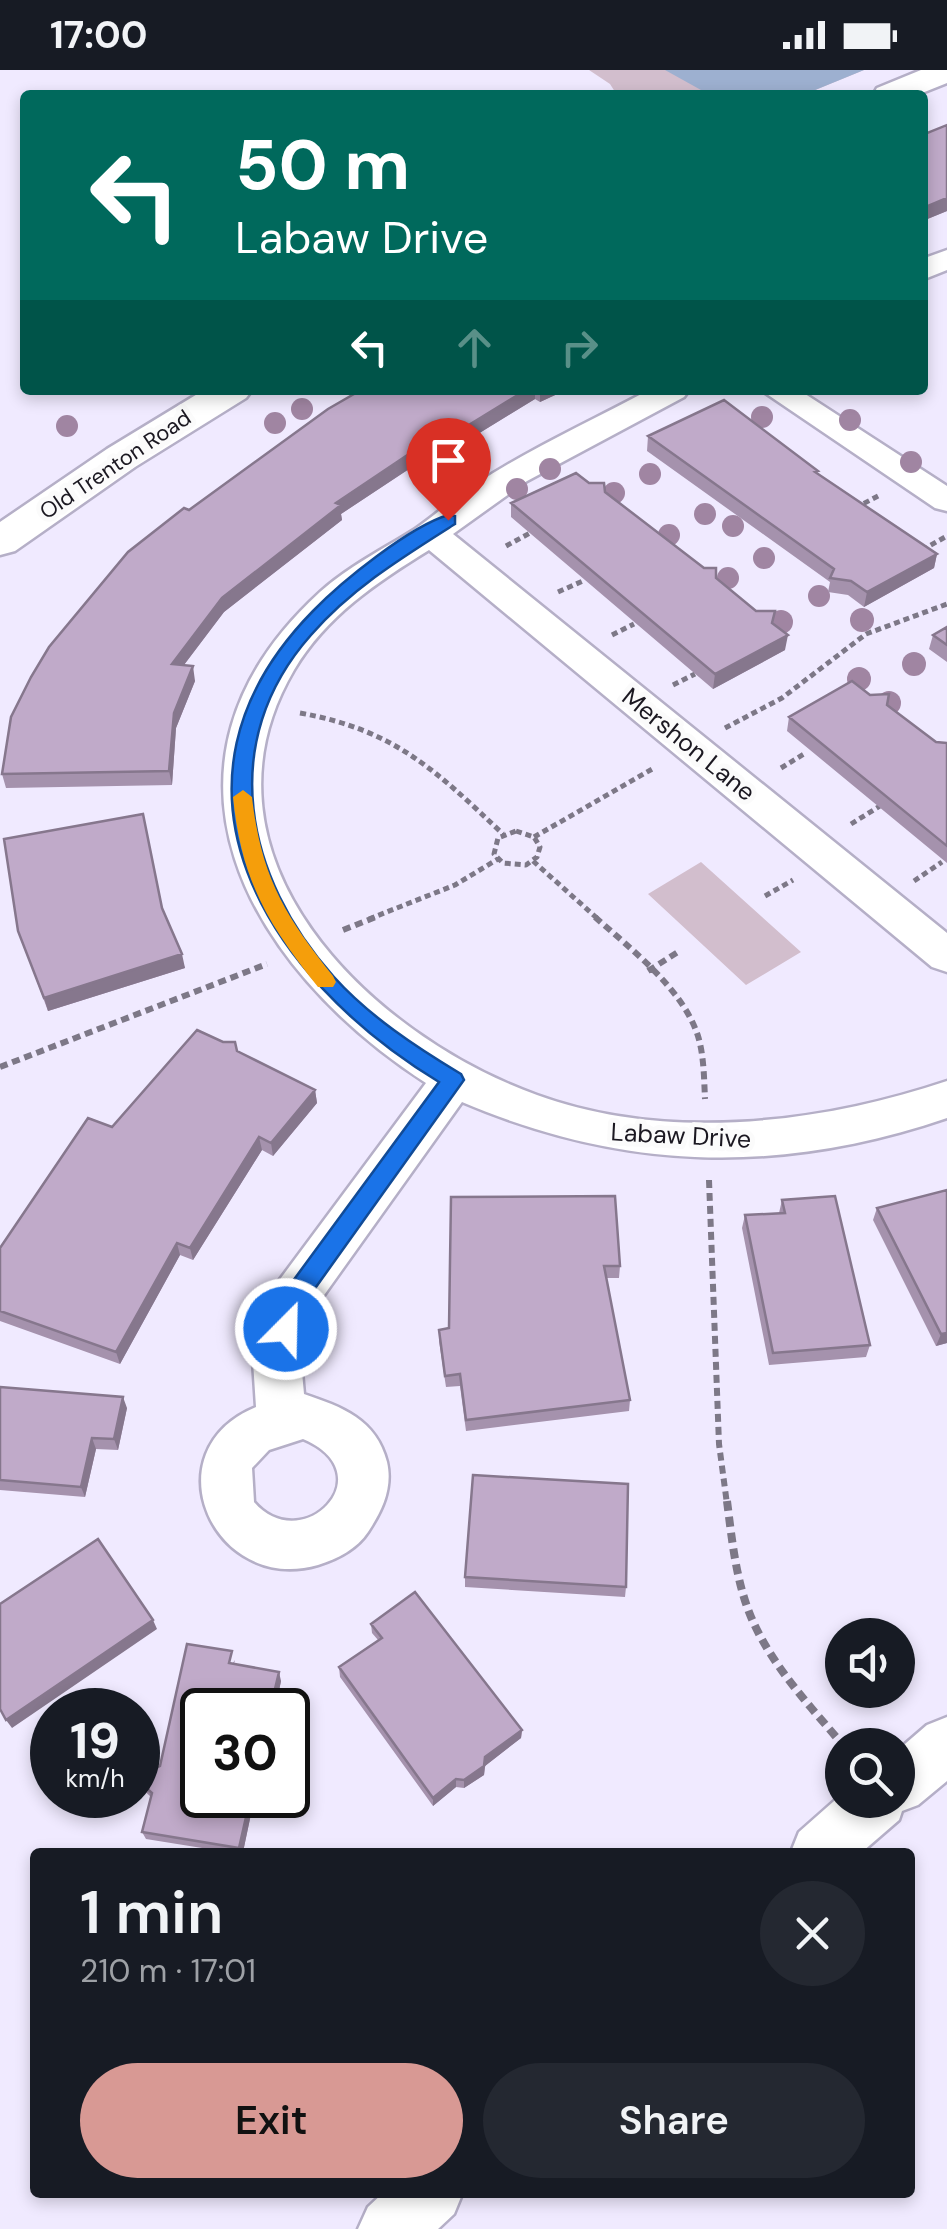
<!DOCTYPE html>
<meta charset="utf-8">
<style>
body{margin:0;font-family:"DM Sans",sans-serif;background:#242831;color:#f1f3f6;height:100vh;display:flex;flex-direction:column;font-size:38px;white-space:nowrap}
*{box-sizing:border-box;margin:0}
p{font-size:32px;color:#9ea1a6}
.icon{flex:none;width:55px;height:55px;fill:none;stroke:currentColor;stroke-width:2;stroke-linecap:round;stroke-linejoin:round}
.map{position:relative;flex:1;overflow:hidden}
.details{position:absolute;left:30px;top:1778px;width:885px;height:350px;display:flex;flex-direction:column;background:#171b24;border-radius:10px;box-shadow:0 5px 15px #0003}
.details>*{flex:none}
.top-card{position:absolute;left:20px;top:20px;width:908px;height:305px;border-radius:10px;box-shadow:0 5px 15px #0003;background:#00695c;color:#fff;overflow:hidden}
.controls{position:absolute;left:825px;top:1548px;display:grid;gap:20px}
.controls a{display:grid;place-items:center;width:90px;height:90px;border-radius:50%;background:#171b24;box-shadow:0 5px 15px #0003;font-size:50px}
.speed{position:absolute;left:30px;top:1618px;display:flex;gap:20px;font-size:50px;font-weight:700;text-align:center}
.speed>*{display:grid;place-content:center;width:130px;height:130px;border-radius:50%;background:#171b24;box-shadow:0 5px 15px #0003;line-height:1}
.speed small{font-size:25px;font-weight:400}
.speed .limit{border:5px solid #111;border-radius:15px;background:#fff;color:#111}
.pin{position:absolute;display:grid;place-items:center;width:85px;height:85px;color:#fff;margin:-102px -42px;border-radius:50% 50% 50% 0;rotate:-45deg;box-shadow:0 0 10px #0007}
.pin .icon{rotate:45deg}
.me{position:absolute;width:110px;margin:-55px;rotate:23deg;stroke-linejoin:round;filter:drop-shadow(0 0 8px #0008)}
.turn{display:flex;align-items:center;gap:35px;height:210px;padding:0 50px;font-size:45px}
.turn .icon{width:130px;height:130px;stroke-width:2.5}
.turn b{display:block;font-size:70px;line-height:85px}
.lanes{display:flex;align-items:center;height:95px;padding:0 50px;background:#0003;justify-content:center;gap:50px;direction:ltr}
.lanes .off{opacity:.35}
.round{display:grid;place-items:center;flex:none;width:105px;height:105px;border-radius:52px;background:#242831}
.summary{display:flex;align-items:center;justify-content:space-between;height:170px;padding:0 50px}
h1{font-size:60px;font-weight:600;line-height:75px}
.action{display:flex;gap:20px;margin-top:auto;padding:20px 50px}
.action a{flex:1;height:115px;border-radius:60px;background:#d89994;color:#111;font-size:40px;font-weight:600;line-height:115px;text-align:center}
.action a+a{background:#242831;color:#f1f3f6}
.status{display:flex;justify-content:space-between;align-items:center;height:70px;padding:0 50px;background:#171b24;direction:ltr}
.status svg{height:28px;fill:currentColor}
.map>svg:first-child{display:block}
</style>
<div class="status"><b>17:00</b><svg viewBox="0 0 49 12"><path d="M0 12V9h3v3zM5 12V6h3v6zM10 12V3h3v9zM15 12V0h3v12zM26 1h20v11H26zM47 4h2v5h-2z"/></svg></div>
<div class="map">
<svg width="947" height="2159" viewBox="0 0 947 2159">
<rect width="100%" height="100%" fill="#f0eaff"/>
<!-- green -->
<path fill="#d2becd" d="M589 0H864L803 25H617L610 14Z
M701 792 801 882 746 915 648 824Z"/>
<!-- water -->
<path fill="#9db0d0" d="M665 0H864L803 25H710Z"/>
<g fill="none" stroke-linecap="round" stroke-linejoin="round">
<defs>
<path id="minor" d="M947 180V200L922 210V189Z
M649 320H689L684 327 527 411 453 464 947 863V902L932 897 429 480C377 512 326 546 294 600 184 787 372 966 537 1025 666 1072 819 1054 947 1011V1048C780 1105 624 1101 462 1032L317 1235 301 1291 304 1324C342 1337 376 1349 387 1392 393 1418 382 1441 368 1462 357 1479 337 1489 318 1495 214 1525 149 1381 256 1337L253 1291 278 1212 426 1013C247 897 131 695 320 522 349 496 382 480 415 459 436 445 454 427 476 414 531 378 591 351 649 320ZM303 1369C386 1404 302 1488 254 1432L252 1398 269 1380Z
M761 320H799L947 416V441L935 438Z
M947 1647V1711L918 1735 902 1741 899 1750 862 1782H791L799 1762 842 1724V1730H898V1680L927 1655Z
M384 2122H463L454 2144 438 2159H358L368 2137Z"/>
<path id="secondary" d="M921 0H947V13L917 25H873L877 18Z
M204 320H252L246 328 135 397 15 481 0 485V452L107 379Z"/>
</defs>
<!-- minor casing -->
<use href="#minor" stroke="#b5afc7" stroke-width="5"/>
<!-- secondary casing -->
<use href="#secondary" stroke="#b5afc7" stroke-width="5"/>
<!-- path-far2 -->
<path stroke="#7d7887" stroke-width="5" stroke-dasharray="6 4" stroke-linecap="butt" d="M855 438 880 425
M506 476 530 463
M922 480 947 466
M558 522 585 510
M612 565 634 554
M673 615 695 604
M300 643C395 660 435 700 503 764
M725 658 782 628 866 564 947 534
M781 698 804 684
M851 754 880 736
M516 761 534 767 540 777 537 787 526 795 503 793 494 784 498 768Z
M534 767 654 698
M533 791 598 849
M914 811 942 792
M765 826 793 810
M369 849 455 815 498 789"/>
<!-- path-far1 -->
<path stroke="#7d7887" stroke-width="6" stroke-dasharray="8 5" stroke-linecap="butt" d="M595 847C631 879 683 919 698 966 704 986 704 1008 705 1029
M343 860 376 847
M648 901 678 882
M0 997 267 894
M709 1110 719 1374 727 1434"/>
<!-- path -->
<path stroke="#7d7887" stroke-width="8" stroke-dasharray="10 6" stroke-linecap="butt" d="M727 1431C732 1470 736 1511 751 1547 772 1596 809 1635 843 1675"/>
<!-- minor -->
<use href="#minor" fill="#fff" fill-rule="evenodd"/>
<!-- secondary -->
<use href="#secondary" fill="#fff" fill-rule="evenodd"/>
</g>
<!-- trees -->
<g fill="#a085a2">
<circle cx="302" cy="339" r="11"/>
<circle cx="762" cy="347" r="11"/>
<circle cx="850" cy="350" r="11"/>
<circle cx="275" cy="353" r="11"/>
<circle cx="67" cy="356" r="11"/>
<circle cx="911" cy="392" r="11"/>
<circle cx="550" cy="399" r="11"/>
<circle cx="650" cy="404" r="11"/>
<circle cx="517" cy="419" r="11"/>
<circle cx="614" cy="423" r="11"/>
<circle cx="705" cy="444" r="11"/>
<circle cx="733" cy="456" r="11"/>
<circle cx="669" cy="465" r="11"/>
<circle cx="764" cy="488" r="11"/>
<circle cx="728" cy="508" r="11"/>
<circle cx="819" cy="526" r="11"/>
<circle cx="862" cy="550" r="12"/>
<circle cx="781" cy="552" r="12"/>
<circle cx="914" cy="594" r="12"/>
<circle cx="859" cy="609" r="12"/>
<circle cx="889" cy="633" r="12"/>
</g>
<!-- wall -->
<path fill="#a592ad" d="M947 55V141L925 150 922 149V65Z
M361 320H566L540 332 535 329 416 402 409 399 341 444 342 450 224 542 184 595 195 611 176 658 172 715 6 718 2 704 189 440Z
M648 366 818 401V404L937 484 934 498 864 537 848 525 828 522 830 512 647 381Z
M589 413 605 422 716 508 756 541H775L773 554 785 580 713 619 511 447V433Z
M947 557V592L929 579 933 565Z
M870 625 887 635 936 672 947 673V793L787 661 789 647Z
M162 839 185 898 48 941 18 861Z
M237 981 315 1020 317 1033 273 1086 262 1080 193 1190 180 1185 120 1294 0 1251V1178Z
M451 1127 620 1196 619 1208H606L630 1330 629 1341 466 1361 460 1316 446 1317 439 1271V1260L449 1258Z
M782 1130 870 1275 866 1287 769 1295 742 1158 745 1145 779 1143Z
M877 1138 947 1273 936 1276 873 1150Z
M0 1317 127 1338 118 1380 96 1379 85 1427 0 1420Z
M465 1507 626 1517 625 1527 465 1517Z
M371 1554 522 1660 521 1668 485 1696 484 1705 464 1718 456 1717 433 1736 340 1607 339 1597 378 1570 372 1563Z
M235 1590 234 1594 281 1611 275 1640H202V1725H255L243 1782H227L146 1769 142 1762 151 1727 140 1717 138 1708 160 1696Z"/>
<!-- shaded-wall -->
<path fill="#86778d" d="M947 128V141L925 150 928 136Z
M526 320H535V329L416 402 415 388Z
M540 320H566L540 332Z
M409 384V399L341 444 342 450 224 542 174 608 172 594 222 528 336 433Z
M937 484 934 498 864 537 867 522Z
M788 565 785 580 713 619 715 604Z
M193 596 195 611 176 658 172 715 169 701 174 643Z
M182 884 185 898 48 941 44 928Z
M315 1020 317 1033 273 1086 271 1073Z
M259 1067 262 1080 193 1190 190 1178Z
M177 1173 180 1185 120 1294 116 1282Z
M947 1263V1273L936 1276 941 1264Z
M123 1327 127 1338 118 1380 114 1369Z
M92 1368 96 1379 85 1427 81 1417Z
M153 1550 157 1559 12 1658 6 1650Z
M279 1602 281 1611 275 1640H270Z
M522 1660 521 1668 485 1696 484 1705 464 1718V1710L485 1687Z
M456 1709V1717L433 1736V1728Z
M251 1725H255L243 1782H241L239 1778Z"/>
<!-- building -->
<path fill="#c0aac9" stroke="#86778d" stroke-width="2.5" d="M947 55V128L928 136 922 133V65Z
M361 320H526L415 388 409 384 336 433 341 435 222 528 172 594 193 596 174 643 169 701 2 704 11 647 31 607 49 577 128 482 184 438 189 440 328 339Z
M724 330 818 401 815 402 937 484 867 522 851 511 830 508 834 499 648 366Z
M576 403 589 413H604L605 422 704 498H716V508L756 541H775L772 553 788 565 715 604 511 433Z
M947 557V575L933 565Z
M852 611 870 625 889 624 887 635 936 672 947 673V776L789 647Z
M143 744 162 838 182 884 44 928 18 861 4 769Z
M197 960 223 972H235L237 981 315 1020 271 1073 259 1067 190 1178 177 1173 116 1282 0 1241V1178L88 1048 112 1057Z
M947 1120V1263L941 1264 877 1138Z
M615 1126 620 1196H604L630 1330 466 1350 460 1304 445 1306 439 1260 449 1258 451 1127Z
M835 1126 870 1275 773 1283 745 1145 785 1143 782 1130Z
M0 1317 123 1327 114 1369 92 1368 81 1417 0 1410Z
M473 1405 628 1414 626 1517 465 1507Z
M98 1469 153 1550 6 1650 0 1639V1534Z
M415 1522 522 1660 485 1687 484 1696 464 1710 456 1709 433 1728 339 1597 382 1568 371 1554Z
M187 1574 232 1581 229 1593 279 1602 270 1640H202V1725H251L239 1778 142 1762 152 1723 138 1711V1708L160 1696Z"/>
<!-- route -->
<path fill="#1a73e8" stroke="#114b97" stroke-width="2.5" d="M448 445 455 446V454C403 487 352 518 311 565 216 672 245 808 334 907 369 946 416 977 461 1004L464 1010 306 1231 295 1266 286 1269 278 1266 274 1259 287 1219 439 1012C266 907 143 714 313 541 342 511 409 457 448 445Z"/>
<!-- slow -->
<path fill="#f59e0b" d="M243 720 252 727C261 806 284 845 333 906L336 912 333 917H318C267 853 241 809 233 727Z"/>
<g text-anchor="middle" stroke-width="10" stroke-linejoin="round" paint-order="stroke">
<!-- far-street labels -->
<g font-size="22" fill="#1b1821" stroke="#fbfbfb">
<text transform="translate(115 394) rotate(-34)" y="8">Old Trenton Road</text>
</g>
<!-- street labels -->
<g font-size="25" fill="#1b1821" stroke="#fbfbfb">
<text transform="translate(689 674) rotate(39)" y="9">Mershon Lane</text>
<text transform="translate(681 1065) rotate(3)" y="9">Labaw Drive</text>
</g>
</g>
</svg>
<div class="controls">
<a><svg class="icon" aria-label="sound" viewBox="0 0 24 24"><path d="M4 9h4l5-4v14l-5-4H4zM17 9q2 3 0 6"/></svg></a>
<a><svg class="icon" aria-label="search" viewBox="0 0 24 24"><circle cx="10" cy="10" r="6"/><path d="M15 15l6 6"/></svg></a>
</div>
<div class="speed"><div>19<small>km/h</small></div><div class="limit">30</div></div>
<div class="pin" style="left:448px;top:450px;background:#d93025"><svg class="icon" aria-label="arrive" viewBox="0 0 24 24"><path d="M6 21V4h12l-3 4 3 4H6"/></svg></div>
<svg class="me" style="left:286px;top:1259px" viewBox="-20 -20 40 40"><circle r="17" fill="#1a73e8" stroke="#fff" stroke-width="3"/><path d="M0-11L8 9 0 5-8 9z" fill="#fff"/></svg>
<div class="top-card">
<div class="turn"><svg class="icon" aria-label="left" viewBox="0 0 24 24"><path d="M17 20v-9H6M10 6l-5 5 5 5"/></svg><div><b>50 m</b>Labaw Drive</div></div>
<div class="lanes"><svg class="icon" aria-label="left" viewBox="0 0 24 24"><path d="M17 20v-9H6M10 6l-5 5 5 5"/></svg><svg class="icon off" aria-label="ahead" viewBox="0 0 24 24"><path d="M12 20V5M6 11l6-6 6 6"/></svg><svg class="icon off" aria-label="right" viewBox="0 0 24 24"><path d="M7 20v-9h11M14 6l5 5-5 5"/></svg></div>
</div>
<section class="details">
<div class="summary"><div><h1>1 min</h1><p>210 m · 17:01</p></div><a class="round"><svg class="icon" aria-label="close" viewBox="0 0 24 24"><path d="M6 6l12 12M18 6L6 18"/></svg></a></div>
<div class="action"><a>Exit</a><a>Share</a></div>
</section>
</div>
